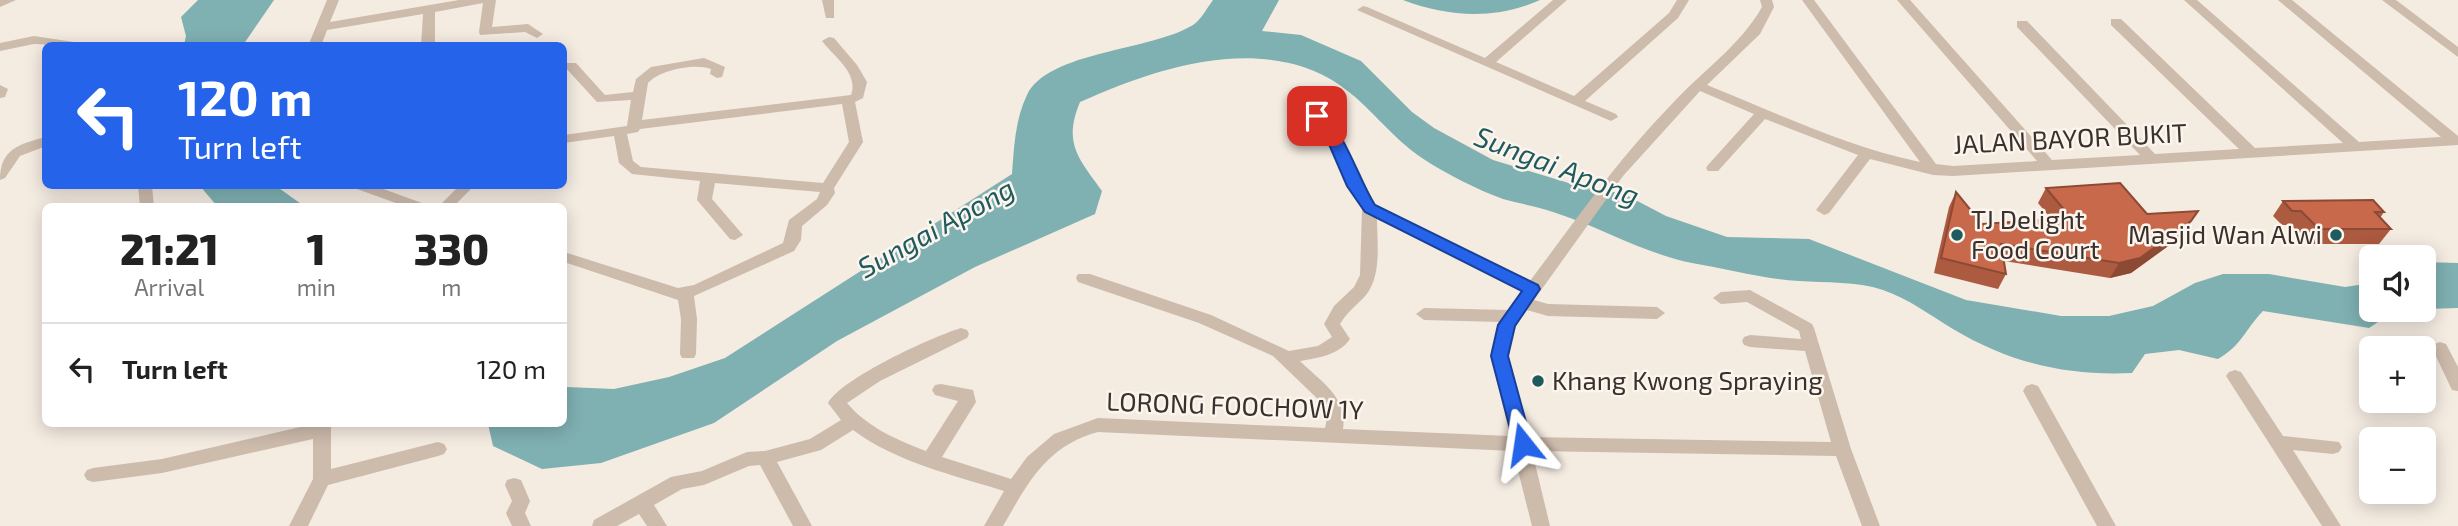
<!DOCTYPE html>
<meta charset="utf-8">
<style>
body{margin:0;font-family:"Exo 2",sans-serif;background:#f6f6f6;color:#222;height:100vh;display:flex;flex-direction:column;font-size:26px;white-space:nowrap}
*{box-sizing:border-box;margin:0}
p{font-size:23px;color:#767676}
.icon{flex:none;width:38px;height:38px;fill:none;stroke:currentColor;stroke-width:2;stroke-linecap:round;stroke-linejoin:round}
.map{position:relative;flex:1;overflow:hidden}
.side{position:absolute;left:42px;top:203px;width:525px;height:224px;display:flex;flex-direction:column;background:#fff;border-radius:10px;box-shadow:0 4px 18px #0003}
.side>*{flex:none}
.banner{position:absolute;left:42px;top:42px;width:525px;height:147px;border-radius:10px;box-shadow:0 4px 18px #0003;background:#2563eb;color:#fff;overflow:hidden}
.tools{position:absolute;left:2359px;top:245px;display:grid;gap:14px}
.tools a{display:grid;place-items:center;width:77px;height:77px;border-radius:10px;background:#fff;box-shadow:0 4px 18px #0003;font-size:35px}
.pin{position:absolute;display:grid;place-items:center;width:60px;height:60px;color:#fff;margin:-30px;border-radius:14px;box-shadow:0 4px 10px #0006}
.me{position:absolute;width:77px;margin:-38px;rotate:345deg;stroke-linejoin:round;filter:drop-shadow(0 0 5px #0008)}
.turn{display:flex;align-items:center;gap:24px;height:147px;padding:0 21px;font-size:32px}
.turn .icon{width:91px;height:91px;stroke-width:2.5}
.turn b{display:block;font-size:49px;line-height:60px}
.eta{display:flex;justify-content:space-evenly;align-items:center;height:119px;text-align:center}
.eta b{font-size:42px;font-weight:800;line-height:49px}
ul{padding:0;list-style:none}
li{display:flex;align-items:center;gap:21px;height:91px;padding:0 21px;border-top:2px solid #e0e0e0}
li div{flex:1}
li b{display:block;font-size:26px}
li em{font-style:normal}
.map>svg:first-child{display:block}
</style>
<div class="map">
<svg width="2458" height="526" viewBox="0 0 2458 526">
<rect width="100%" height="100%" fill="#f4ebe1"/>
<!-- water -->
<path fill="#7fb0b2" d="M198 0H274L243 45H184L186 36 181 17Z
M1213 0H1279L1262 31 1301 35 1361 61 1412 112 1434 128 1493 160 1572 184 1624 194 1666 216 1727 237 1809 239 1966 300 2061 316H2109L2153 306 2195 283 2223 274H2269L2345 287 2371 283V310H2415L2387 316 2369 328 2263 311C2243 332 2243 344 2218 359L2179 350 2145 354 2132 373C2066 376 2010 363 1953 329 1930 315 1909 299 1883 290 1856 281 1827 283 1799 281 1763 279 1727 269 1692 263 1642 253 1601 227 1553 212 1537 206 1520 204 1503 199 1476 189 1446 174 1422 158 1373 124 1357 79 1289 63 1219 47 1143 74 1080 102 1063 143 1078 158 1102 191L1095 214 975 267 837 341 714 423 601 463 542 469 493 446 488 424H564V379L567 387 614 389 669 377 725 358 1012 174C1014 147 1015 120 1027 95 1048 51 1151 51 1193 25 1201 20 1207 8 1213 0Z
M1403 0H1540C1495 20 1448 17 1403 0Z
M200 186H276L304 206H217Z
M2424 262 2458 263V308L2424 309Z"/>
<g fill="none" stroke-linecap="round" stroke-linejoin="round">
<!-- minor -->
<path fill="#cdbbac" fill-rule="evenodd" d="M0 0H16L0 7Z
M327 0H339L330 22 459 0H496L492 27 528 24 543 34 537 38 525 32 480 35 479 32 483 3 435 12V46H421L423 14 327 30 321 46H308Z
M822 0H834V18H826Z
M1553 0H1567L1496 62 1574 96 1669 13 1677 0H1689L1678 18 1585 101 1616 114 1618 117 1611 121 1357 10 1363 6 1367 7 1485 58Z
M1760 0H1772L1774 7 1760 34 1707 85C1777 113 1845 146 1920 162L1802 0H1814L1936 164 1953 166 2037 161 1897 0H1910L2052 160 2140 155 2017 27V21H2027L2155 154 2239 149 2111 25V19H2121L2255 148 2343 143 2184 0H2197L2359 142 2441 137 2278 0H2292L2458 136V145L1953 176 1933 175 1870 159 1829 213 1824 215 1816 210 1858 155 1765 119 1718 171H1708L1706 168 1708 165 1754 114 1700 91 1623 176 1534 300 1548 304 1657 307 1665 313 1657 319 1548 316 1527 310 1515 326 1507 356 1528 437 1831 442 1805 351 1750 347 1744 345 1742 341 1744 337 1750 335 1801 339 1799 331 1747 302 1721 304 1713 298 1721 292 1750 290 1812 324 1814 328 1851 449 1880 526H1862L1836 456 1532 451 1550 526H1532L1513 451 1098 432C1046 446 1028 483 1003 526H984L1004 491C953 475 896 462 853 430L821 450 777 462 812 526H793L760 465 749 466 704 485 682 489 654 505 667 526H647L639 514 617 526H592L594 520 671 477 702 471 747 452 765 451 810 439 841 420 828 403C842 378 932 337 961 328L967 330 969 334 967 338 880 381 847 403C867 427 897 440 926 451L958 401 935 395 932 390 935 385 941 384 973 390 976 402 942 457 1011 479 1027 457 1054 434 1098 418 1325 428 1327 418 1323 404 1273 356 1199 323 1078 282 1076 278 1078 274H1090L1211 315 1289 351 1318 346 1332 337 1324 324 1334 306 1354 287 1360 275 1362 209 1348 186 1323 127 1310 116 1317 112 1336 125 1362 186 1375 206 1530 281C1575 221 1618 159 1671 105 1701 72 1740 46 1762 7ZM1377 219 1523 291 1509 310 1424 308 1416 314 1424 320 1501 322 1491 356 1510 436 1343 429C1348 397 1320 381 1300 361 1318 358 1339 355 1350 339L1340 324C1347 312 1357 305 1366 295 1382 275 1377 242 1377 219Z
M2382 0H2396L2458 47V57Z
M34 36 74 42 80 46 34 44 0 51V43Z
M829 37 834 38 857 65 867 82 863 98 855 102 863 142 834 188 835 193 827 205 802 226 801 240 794 251 694 296 697 319 696 354 694 358H682L680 354 681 319 678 300 564 262V252L678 288 694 285 783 243 789 220 817 199 820 192 715 183 712 199 743 235 735 240 730 239 697 200 700 181 632 174 619 163 614 136 564 143V135L627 126 631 100 597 102 564 66 566 63H576L605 95 633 92 636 79 651 67 704 58 725 67 722 77 717 78 710 74 711 69C694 63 660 70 648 83L642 120 851 95C859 73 834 57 822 41ZM842 104 849 142 823 183 641 167 633 161 627 134 638 132 640 129Z
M0 85 8 89 5 97 0 98Z
M46 137V146L20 156 5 178 0 180C0 149 19 144 46 137Z
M138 186H152L154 206H140Z
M355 186H375L422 203 425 206H404L357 189Z
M459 186H474L454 206H439Z
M2440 342 2446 344 2458 367V391L2452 390 2432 348 2434 344Z
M2235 370 2241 372 2283 436 2339 442 2342 447 2339 452 2333 454 2293 450 2341 526H2322L2226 376 2229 372Z
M2032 384 2038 386 2116 526H2097L2023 391 2026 386Z
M313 424H331V469L438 442 444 444 447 449 444 454 438 456 328 485 308 526H289L313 479V439L162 473 93 482 87 480 84 475 87 470 93 468 162 459Z
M514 478 521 480 530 501 525 513 531 526H512L506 513 512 501 505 485 507 480Z"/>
</g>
<!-- wall -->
<path fill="#ac5a40" d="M2046 188 2147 214 2182 236 2131 273 2110 278 2004 261 2006 274 1998 289 1934 273 1949 207 1956 192 1982 224 2052 220 2038 203Z
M2283 201 2384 212 2380 218 2391 229 2379 244H2308L2291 225H2282L2273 216Z"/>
<!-- shaded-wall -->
<path fill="#8c4a34" d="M2198 211 2182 236 2131 273 2110 278 2119 263Z"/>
<!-- building -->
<path fill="#c8694b" stroke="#8c4a34" stroke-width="2" d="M2120 183 2147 214 2198 211 2191 221 2140 258 2119 263 2001 244 2006 274 1941 258 1956 192 1982 224 2071 218 2046 188Z
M2373 200 2384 212H2375L2391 229H2319L2301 211H2292L2283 201Z"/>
<!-- route -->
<path fill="#2563eb" stroke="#184099" stroke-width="2" d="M1317 111C1340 118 1360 183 1375 205L1538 285 1540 289 1515 326 1508 356 1532 444 1529 449 1523 451 1514 444 1491 356 1498 325 1522 291 1365 212 1347 186 1322 128 1310 116Z"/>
<!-- markers -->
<g fill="#1f5a5e" stroke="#fbf5ee" stroke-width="2.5">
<circle cx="1957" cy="235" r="7"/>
<circle cx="2336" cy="235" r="7"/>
<circle cx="1538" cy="381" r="7"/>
</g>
<g text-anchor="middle" stroke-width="5" stroke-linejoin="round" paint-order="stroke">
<!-- street labels -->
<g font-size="26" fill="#3b302b" stroke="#fbf5ee">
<text transform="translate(2070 139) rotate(-3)" y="9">JALAN BAYOR BUKIT</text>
<text transform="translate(1235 406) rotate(2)" y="9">LORONG FOOCHOW 1Y</text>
</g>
<!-- poi labels -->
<g font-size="26" fill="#3b302b" stroke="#fbf5ee" text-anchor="start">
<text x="1971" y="229">TJ Delight<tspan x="1971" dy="30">Food Court</tspan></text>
<text x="2322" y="244" text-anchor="end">Masjid Wan Alwi</text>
<text x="1552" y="390">Khang Kwong Spraying</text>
</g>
<!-- water labels -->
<g font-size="28" font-style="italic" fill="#1f5a5e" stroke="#fbf5ee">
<text transform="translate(1557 166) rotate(21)" y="10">Sungai Apong</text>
<text transform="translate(936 228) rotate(-29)" y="10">Sungai Apong</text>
</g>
</g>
</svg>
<div class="tools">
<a><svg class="icon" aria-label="sound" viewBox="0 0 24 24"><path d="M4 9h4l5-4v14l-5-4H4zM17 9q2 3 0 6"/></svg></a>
<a>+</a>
<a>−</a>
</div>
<div class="pin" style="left:1317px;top:116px;background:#d93025"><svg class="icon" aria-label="arrive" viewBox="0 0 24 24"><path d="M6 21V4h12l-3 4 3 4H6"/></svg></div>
<svg class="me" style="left:1523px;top:444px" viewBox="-20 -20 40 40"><path d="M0-17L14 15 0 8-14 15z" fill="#2563eb" stroke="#fff" stroke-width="4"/></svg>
<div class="banner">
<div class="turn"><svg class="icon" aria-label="left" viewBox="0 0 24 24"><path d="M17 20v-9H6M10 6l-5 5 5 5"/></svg><div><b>120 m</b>Turn left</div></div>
</div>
<section class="side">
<div class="eta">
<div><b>21:21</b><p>Arrival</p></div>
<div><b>1</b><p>min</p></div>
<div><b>330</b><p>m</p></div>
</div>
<ul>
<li><svg class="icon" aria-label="left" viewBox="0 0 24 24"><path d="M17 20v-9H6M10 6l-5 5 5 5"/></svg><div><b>Turn left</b></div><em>120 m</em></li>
</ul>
</section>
</div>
